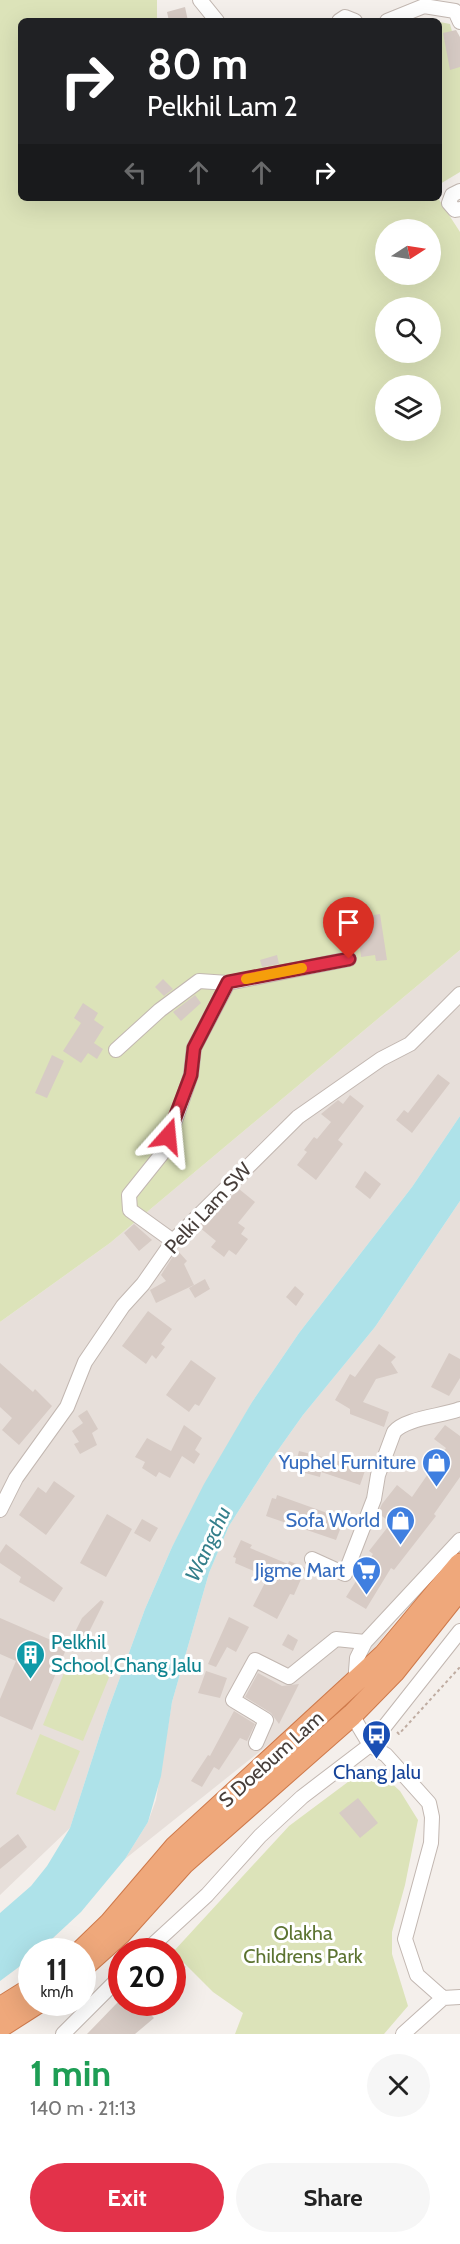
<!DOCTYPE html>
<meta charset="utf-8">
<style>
body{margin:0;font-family:Cabin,sans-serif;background:#f6f6f6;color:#222;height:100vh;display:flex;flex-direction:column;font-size:22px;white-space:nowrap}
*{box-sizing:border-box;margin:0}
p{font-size:20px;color:#767676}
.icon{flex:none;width:33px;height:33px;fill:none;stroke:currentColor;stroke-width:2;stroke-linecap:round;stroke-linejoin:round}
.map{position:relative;height:2034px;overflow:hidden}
.drawer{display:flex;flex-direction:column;background:#fff;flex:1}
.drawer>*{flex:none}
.guide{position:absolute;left:18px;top:18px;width:424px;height:183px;border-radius:9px;box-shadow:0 6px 24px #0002;background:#202124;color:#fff;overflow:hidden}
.needle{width:39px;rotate:78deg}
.controls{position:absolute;left:375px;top:219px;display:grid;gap:12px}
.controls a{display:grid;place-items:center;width:66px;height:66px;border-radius:50%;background:#fff;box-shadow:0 6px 24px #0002;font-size:30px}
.speed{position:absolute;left:18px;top:1938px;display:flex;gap:12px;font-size:30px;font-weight:700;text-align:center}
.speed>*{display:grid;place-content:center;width:78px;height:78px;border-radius:50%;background:#fff;box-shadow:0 6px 24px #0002;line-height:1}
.speed small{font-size:15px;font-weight:400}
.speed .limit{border:9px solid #d22;background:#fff;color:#111}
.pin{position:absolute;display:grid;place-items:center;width:51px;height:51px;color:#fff;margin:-62px -26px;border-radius:50% 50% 50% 0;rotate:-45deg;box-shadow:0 0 6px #0007}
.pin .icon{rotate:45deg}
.me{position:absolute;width:66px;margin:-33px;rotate:18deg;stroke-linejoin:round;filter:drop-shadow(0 0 4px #0008)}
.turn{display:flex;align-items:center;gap:21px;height:126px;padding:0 30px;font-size:27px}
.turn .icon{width:78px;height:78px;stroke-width:2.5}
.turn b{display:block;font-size:42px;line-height:51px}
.lanes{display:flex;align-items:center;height:57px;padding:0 30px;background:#0003;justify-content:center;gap:30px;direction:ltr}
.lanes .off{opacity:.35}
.round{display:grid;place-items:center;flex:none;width:63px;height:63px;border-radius:32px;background:#f6f6f6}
.headline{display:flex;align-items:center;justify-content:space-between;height:102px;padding:0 30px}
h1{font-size:36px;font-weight:700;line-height:45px;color:#1e9e55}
.primary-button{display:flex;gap:12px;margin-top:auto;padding:12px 30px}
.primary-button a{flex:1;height:69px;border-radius:36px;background:#e3324a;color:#fff;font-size:24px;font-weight:700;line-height:69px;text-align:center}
.primary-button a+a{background:#f6f6f6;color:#222}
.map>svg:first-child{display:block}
</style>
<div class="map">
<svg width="460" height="2034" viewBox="0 0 460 2034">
<rect width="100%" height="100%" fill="#f4efeb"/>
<!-- residential -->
<path fill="#e7dfda" d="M460 950V1116L412 1187 299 1333 252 1402 172 1547 145 1609 107 1713 70 1828 0 1895V1322L110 1243Z
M460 1201V1536L352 1678 125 1859 148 1822 156 1800 172 1702 209 1573 229 1526 271 1460 303 1415 375 1327Z"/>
<!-- green -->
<path fill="#dce3b9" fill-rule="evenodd" d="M0 0H157V21H21V198H438L460 232V950L110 1243 0 1322ZM386 230H430V274H386ZM386 308H430V352H386ZM386 386H430V430H386Z
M420 18 450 24 460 61V172L440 184V21H409Z
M70 1658 110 1675 83 1741 43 1725Z
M40 1734 80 1751 55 1811 16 1794Z
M376 1769 400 1791 418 1820 405 1885 392 1932V1954L408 2006 384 2034H235L243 2013 213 1992 173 1952 289 1826 364 1770Z"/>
<!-- water -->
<path fill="#aee2e9" d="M460 1116V1201L375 1327 303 1415 271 1460 229 1526 209 1573 172 1702 161 1776 148 1822 125 1859 81 1912 39 1951 32 1952 31 1958 0 1981V1913L31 1886 47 1866 70 1828 107 1713 145 1609 172 1547 204 1484 252 1402 299 1333 412 1187Z"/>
<!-- building -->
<path fill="#d7cbc5" d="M185 7 188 21H169L167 12Z
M456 30 460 37V67L450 70 443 33Z
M380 914 387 960 376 961 375 955 361 957 360 948H354L352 932 357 931 355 918Z
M277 955 279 964 262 967 260 960Z
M163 979 173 989 164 996 155 987Z
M195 995 201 1003 181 1021 173 1012Z
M83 1003 98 1013 94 1020 104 1027 94 1043 103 1049 97 1059 88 1053 81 1063 63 1051 81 1023 74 1018Z
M52 1055 64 1061 47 1098 35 1093Z
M438 1074 450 1083 412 1133 396 1120 404 1110 408 1113Z
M350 1095 364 1106 338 1140 343 1144 316 1180 297 1165 307 1152 304 1150 314 1137 317 1139 331 1122 321 1114 338 1100 343 1104Z
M365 1171 381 1184 370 1199 355 1187Z
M239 1189 255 1202 238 1223 245 1228 241 1234 248 1239 236 1255 229 1250 224 1257 211 1247 216 1241 199 1227Z
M134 1224 152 1240 139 1251 124 1233Z
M177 1250 187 1261 184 1264 194 1285 156 1303 150 1290 166 1281 161 1275Z
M205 1279 210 1289 195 1298 189 1288Z
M295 1286 304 1294 296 1306 286 1297Z
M148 1311 172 1329 161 1344 165 1347 156 1359 152 1355 146 1364 122 1346Z
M379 1344 396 1357 391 1362 398 1373 376 1379 363 1402 389 1412 384 1427 350 1414V1409L335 1400 350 1374 355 1377Z
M449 1353 460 1359V1378L449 1396 431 1387Z
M191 1360 216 1378 199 1406 195 1404 189 1412 166 1395Z
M0 1363 33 1392 35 1389 52 1406 19 1445 2 1430 12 1418 0 1407Z
M87 1410 98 1429 92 1433 97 1445 80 1454 74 1444 79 1442 72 1431 83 1423 78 1416Z
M184 1425 202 1438 195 1450 200 1454 194 1464 182 1456 170 1478 159 1472 156 1477 142 1468 145 1462 135 1457 147 1438 171 1451Z
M445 1425 460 1436V1477L434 1514 436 1516 394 1570 391 1568 366 1609 346 1597 373 1554 369 1551 391 1523 378 1513 382 1504 397 1485 412 1497 446 1448 434 1439Z
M299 1451 366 1468 360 1485 321 1472 320 1477 294 1470Z
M54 1481 75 1496 46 1535 19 1515 38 1487 46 1493Z
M277 1495 344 1519 336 1540 266 1516 272 1498 276 1499Z
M107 1514 132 1529 106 1577 80 1563Z
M142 1519 158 1528 150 1542 134 1533Z
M241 1540 252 1545 250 1548 288 1564 289 1561 306 1568 294 1595 290 1594 277 1619 253 1606 268 1577 235 1563 236 1558 233 1557Z
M6 1544 63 1588 54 1602 19 1582 21 1577 0 1563V1553Z
M101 1600 104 1602 84 1642 81 1641 77 1649 69 1644 82 1618Z
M229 1617 249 1627 236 1652 227 1647 216 1667 208 1664Z
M0 1618 67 1647 32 1730 0 1716V1699L16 1661 0 1654Z
M288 1634 298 1640 293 1651 282 1645Z
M206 1671 227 1678 220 1698 198 1693Z
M258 1673 282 1686 299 1684 279 1724 271 1713 245 1697Z
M234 1711 255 1724 247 1741 240 1738 219 1770 214 1767 202 1787 191 1781 208 1755 210 1756Z
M358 1798 378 1823 360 1838 339 1813Z
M18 1834 27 1847 0 1869V1848Z
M172 1954 186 1967 172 1980Z
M118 2002H139L154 2018 135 2034H87Z"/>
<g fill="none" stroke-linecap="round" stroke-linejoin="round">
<defs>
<path id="minor" d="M200 0 217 21
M339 21 345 17 355 21
M387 21 424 6 455 11 460 22
M460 191 452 195 449 203 455 210 460 209
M116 1050 160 1010 199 981 228 983 349 959
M173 1241 130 1210 129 1195 165 1150 191 1075 194 1048 228 983
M0 1510 16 1478 67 1407 85 1362 123 1306 143 1284 173 1241 298 1117 381 1059 410 1044 460 994
M312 1559 345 1574 374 1499 378 1475 394 1432C405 1418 443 1416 460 1409
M355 1684 357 1658 365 1642 460 1540
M352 1715 370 1745 386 1755 429 1803 432 1817 431 1843 405 1939 417 1975 443 1998 460 1997
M256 1743 266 1720 233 1700 255 1660 289 1677 336 1639 365 1642
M145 1952 207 1895 260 1836 302 1797 370 1745 460 1631
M63 2034 122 1975
M403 2034 443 1998"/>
<path id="highway" d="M80 1952 110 1923 175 1847 384 1655 460 1564
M82 1968 120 1934 184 1863 352 1715 394 1672 460 1589
M0 2008 32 1988
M0 2027 39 2002"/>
</defs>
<!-- minor casing -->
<use href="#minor" stroke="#c2b7b1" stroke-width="16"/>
<!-- highway casing -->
<use href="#highway" stroke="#ce794b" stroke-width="23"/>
<!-- path -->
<path stroke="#bfaca1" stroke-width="2" stroke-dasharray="3 3" stroke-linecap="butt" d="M397 1732 399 1734 460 1667"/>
<!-- minor -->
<use href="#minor" stroke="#fff" stroke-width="14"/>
<!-- highway -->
<use href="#highway" stroke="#efa87b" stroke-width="21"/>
</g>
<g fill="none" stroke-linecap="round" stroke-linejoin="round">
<defs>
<path id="route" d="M168 1136 191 1075 194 1048 228 982 349 959"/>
</defs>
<!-- route casing -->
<use href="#route" stroke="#942030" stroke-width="15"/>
<!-- route -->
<use href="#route" stroke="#e3324a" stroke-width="10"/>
<!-- slow -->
<path stroke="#f59e0b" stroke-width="10" d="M246 979 302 968"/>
</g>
<!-- icons -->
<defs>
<symbol id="shop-pin" viewBox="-11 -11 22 30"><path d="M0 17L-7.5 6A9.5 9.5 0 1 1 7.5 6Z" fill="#3f7fe0" stroke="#fff"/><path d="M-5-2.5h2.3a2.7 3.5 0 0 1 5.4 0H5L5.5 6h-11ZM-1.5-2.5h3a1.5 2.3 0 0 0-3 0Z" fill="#fff"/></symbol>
<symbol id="supermarket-pin" viewBox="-11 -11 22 30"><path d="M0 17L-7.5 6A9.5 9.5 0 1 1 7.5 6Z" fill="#3f7fe0" stroke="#fff"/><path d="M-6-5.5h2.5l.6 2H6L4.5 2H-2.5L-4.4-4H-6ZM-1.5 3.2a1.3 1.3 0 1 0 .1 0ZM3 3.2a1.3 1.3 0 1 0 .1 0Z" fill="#fff"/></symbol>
<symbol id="building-pin" viewBox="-11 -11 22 30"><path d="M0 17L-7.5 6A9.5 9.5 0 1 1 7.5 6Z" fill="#0f9aa8" stroke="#fff"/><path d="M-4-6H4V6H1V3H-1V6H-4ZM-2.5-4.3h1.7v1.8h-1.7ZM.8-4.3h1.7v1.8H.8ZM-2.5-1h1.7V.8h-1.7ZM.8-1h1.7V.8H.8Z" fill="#fff"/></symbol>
<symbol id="bus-pin" viewBox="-11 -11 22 30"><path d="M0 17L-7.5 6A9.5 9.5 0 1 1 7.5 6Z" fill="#1a4fb4" stroke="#fff"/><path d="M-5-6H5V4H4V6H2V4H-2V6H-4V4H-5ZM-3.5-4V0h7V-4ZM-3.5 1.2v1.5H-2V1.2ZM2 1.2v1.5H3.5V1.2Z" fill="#fff"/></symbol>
</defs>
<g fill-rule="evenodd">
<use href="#shop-pin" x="420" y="1446" width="33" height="45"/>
<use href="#shop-pin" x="384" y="1504" width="33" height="45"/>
<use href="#supermarket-pin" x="350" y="1554" width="33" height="45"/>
<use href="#building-pin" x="14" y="1638" width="33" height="45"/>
<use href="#bus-pin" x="360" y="1718" width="33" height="45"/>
</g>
<g text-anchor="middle" stroke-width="6" stroke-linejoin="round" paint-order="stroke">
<!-- street labels -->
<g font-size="20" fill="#473e3a" stroke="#fff">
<text transform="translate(208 1208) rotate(-47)" y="7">Pelki Lam SW</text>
<text transform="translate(271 1759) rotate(-42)" y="7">S Doebum Lam</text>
</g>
<!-- shop labels -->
<g font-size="20" fill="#366cbe" stroke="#fff" text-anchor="end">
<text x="416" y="1469">Yuphel Furniture</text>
<text x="380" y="1527">Sofa World</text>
<text x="345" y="1577">Jigme Mart</text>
</g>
<!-- culture labels -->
<g font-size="20" fill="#0d838f" stroke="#fff" text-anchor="start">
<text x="51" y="1649">Pelkhil<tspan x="51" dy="23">School,Chang Jalu</tspan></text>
</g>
<!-- transit labels -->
<g font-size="20" fill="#164399" stroke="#fff">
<text x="377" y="1779">Chang Jalu</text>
</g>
<!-- park labels -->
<g font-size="20" fill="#5d7432" stroke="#fff">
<text x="303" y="1940">Olakha<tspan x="303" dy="23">Childrens Park</tspan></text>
</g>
<!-- water labels -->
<g font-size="21" font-style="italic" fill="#347f8b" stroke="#fff">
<text transform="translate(208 1544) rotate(-65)" y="7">Wangchu</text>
</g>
</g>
</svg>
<div class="controls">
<a><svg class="needle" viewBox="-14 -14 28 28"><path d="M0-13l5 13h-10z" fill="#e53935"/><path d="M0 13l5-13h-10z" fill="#767676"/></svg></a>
<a><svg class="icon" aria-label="search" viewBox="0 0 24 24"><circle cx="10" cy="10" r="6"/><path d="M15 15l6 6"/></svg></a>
<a><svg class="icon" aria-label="layers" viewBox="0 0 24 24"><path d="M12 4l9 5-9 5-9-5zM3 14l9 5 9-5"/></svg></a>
</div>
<div class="speed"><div>11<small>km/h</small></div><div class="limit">20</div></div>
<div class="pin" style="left:349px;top:959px;background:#d93025"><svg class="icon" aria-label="arrive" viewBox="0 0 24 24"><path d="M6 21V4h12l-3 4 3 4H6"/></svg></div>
<svg class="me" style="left:168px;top:1136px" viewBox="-20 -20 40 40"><path d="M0-17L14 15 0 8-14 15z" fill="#e3324a" stroke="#fff" stroke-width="4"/></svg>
<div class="guide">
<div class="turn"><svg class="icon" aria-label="right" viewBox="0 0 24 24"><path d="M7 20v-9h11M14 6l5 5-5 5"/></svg><div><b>80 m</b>Pelkhil Lam 2</div></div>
<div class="lanes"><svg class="icon off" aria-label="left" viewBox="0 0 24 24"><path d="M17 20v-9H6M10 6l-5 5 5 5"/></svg><svg class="icon off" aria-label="ahead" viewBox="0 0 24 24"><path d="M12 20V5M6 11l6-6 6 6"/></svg><svg class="icon off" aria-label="ahead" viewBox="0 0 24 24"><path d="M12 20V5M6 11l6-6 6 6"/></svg><svg class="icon" aria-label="right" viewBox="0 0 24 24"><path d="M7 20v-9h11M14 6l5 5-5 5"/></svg></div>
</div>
</div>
<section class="drawer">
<div class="headline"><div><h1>1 min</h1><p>140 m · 21:13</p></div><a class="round"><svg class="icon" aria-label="close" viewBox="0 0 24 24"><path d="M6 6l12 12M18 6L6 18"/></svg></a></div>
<div class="primary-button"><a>Exit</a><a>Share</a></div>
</section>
